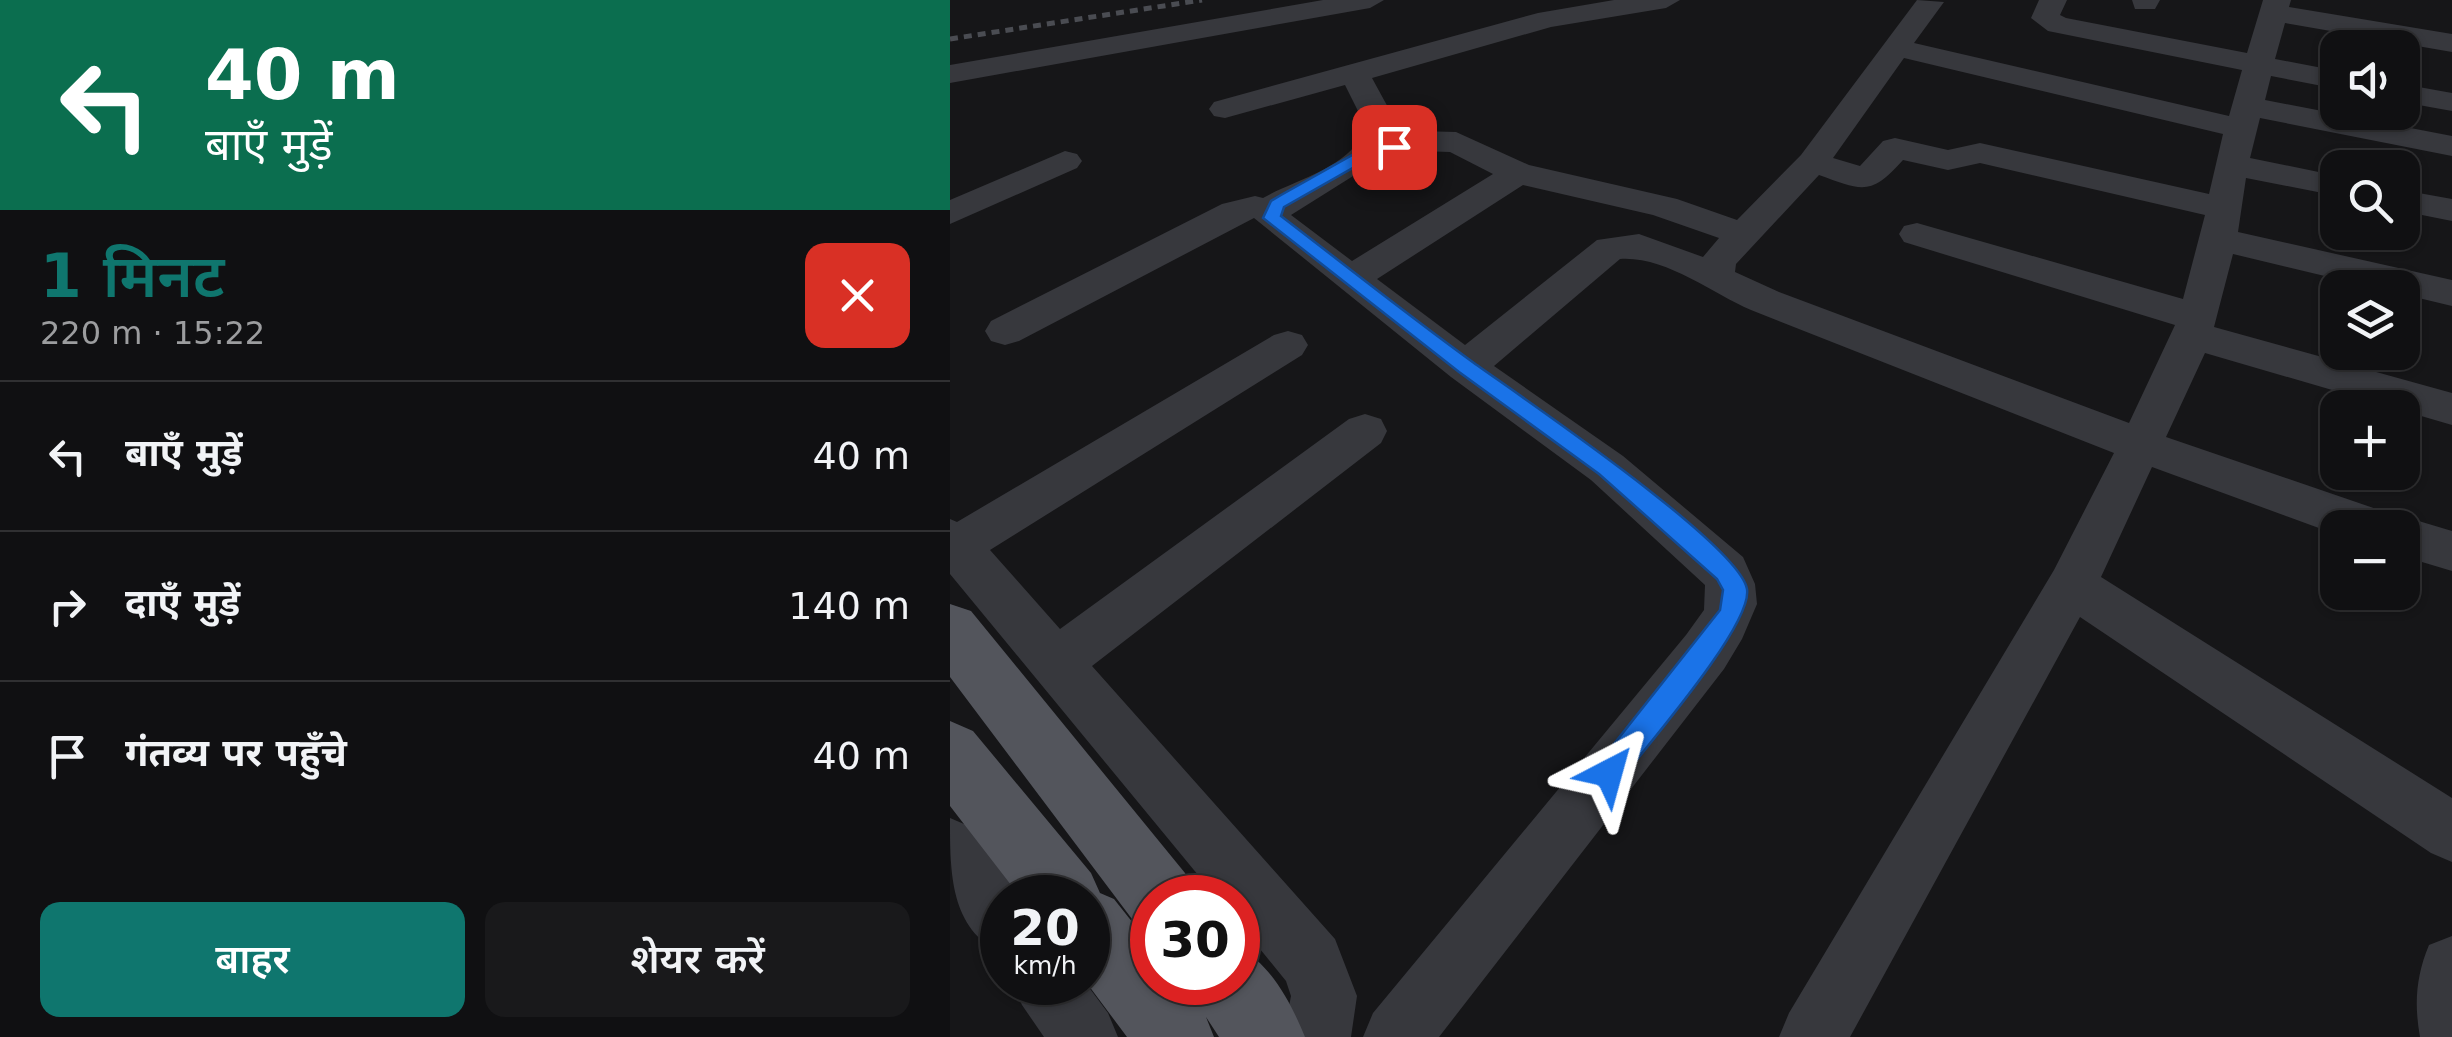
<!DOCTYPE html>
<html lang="hi">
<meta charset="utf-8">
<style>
body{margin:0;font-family:"DejaVu Sans","Noto Sans Devanagari",sans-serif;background:#19191b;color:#f1f3f6;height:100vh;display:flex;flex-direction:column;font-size:38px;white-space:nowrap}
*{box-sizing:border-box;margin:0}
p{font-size:32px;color:#9c9d9f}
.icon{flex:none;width:55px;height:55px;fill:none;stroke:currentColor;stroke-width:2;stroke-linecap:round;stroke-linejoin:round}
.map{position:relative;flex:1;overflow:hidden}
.side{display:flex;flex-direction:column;background:#101012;width:950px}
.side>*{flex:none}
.top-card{background:#0b6e4f;color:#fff;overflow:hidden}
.tools{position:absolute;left:1370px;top:30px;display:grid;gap:20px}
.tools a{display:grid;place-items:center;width:100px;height:100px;border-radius:20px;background:#101012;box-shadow:0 2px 8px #0004,0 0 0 2px #303032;font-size:50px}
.speed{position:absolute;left:30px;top:875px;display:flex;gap:20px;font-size:50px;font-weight:700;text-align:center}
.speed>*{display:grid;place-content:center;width:130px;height:130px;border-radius:50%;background:#101012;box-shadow:0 2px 8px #0004,0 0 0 2px #303032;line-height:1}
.speed small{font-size:25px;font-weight:400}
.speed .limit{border:15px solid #d22;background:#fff;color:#111}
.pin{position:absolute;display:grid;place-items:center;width:85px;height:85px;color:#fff;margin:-42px;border-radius:20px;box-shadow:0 5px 15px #0006}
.me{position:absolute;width:110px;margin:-55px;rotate:39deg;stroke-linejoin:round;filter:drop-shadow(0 0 8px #0008)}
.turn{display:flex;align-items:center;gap:35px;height:210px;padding:0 40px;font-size:45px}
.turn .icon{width:130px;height:130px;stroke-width:2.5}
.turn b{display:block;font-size:70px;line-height:85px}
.round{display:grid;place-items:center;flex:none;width:105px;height:105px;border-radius:20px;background:#19191b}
.overview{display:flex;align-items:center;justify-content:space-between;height:170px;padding:0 40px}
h1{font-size:60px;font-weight:600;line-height:75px;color:#0f766e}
.cta{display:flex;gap:20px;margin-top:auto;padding:20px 40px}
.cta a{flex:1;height:115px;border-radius:20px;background:#0f766e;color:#fff;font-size:40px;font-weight:600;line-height:115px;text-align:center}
.cta a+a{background:#19191b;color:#f1f3f6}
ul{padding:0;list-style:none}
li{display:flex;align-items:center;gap:30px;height:150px;padding:0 40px;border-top:2px solid #303032}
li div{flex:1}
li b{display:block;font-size:38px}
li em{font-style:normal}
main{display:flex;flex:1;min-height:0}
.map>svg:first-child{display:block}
</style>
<main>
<section class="side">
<div class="top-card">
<div class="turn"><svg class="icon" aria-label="left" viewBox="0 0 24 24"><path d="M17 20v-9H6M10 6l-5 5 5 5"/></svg><div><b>40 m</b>बाएँ मुड़ें</div></div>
</div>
<div class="overview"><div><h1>1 मिनट</h1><p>220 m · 15:22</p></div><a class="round" style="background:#d93025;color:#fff"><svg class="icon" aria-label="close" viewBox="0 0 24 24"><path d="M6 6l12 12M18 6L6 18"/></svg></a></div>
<ul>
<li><svg class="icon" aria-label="left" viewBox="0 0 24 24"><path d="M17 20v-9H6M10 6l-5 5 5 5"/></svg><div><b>बाएँ मुड़ें</b></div><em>40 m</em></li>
<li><svg class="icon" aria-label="right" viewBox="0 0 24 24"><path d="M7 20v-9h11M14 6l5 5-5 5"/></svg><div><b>दाएँ मुड़ें</b></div><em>140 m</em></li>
<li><svg class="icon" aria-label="arrive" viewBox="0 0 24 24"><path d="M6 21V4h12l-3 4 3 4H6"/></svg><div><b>गंतव्य पर पहुँचे</b></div><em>40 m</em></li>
</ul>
<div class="cta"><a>बाहर</a><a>शेयर करें</a></div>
</section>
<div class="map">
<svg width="1502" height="1037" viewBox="0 0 1502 1037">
<rect width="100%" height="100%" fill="#161618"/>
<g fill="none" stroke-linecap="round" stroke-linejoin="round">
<!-- minor -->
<path fill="#37383d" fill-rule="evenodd" d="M373 0H434L420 8 0 83V65Z
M664 0H730L716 8 601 27 422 78 440 111 443 137 468 131 506 132 579 165 727 199 787 220 851 155 967 0 994 2 964 43 1279 116 1292 70 1098 31 1081 18 1089 0H1117L1110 15 1116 18 1297 53 1313 0H1341L1339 7 1502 34V52L1335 23 1325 59 1388 71V89L1321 76 1315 100 1502 136V156L1310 118 1300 158 1388 176V196L1296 178 1288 232 1502 280V306L1452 294V288H1425L1283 254 1264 327 1502 393V425L1255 353 1216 437 1441 514 1443 519 1452 516 1502 531V571L1452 556V528H1388V535L1202 467 1151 577 1502 798V862L1481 853 1130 617 900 1037H829L839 1013 1104 570 1164 453 801 310C761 293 716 256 670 259L544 366 673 456 793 557 805 584 807 604 792 639 774 669 489 1037H413L423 1013 736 635 754 610 755 585 641 480 501 377 304 218 69 341 55 345 41 341 35 331 41 321 272 204 305 196 313 198C342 181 398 168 412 134L408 111 395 85 275 118 264 116 259 109 264 102 588 13ZM954 58 1273 134 1259 194 1030 143 998 150 945 138 933 141 910 166 883 158ZM468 151 500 152 543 174 402 261 341 215 427 161ZM953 160 998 170 1030 163 1255 215 1233 299 967 223 954 226 949 234 954 242 1225 325 1179 423 829 292 785 272 786 264 869 175C913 191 921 196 953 160ZM573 185 703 215 769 238 753 257 689 234 647 240 515 345 427 279Z
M1182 0H1210L1205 9H1185Z
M1452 84 1502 93V111L1452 102Z
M115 151 127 154 132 161 127 168 0 224V200Z
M1452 190 1502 199V221L1452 211Z
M338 331 352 335 358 345 352 355 40 550 110 629 399 419 415 414 431 419 437 431 431 443 142 666 385 939 407 996 401 1037H333L341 996 336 981 288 922V898H267L0 574V519L7 522 324 335Z
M0 818 21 827 73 898H52V954C0 928 0 874 0 818Z
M1502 936V1037H1470C1464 1004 1466 976 1479 945Z
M62 982H135L158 1013 168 1037H94L72 1005Z"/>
<!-- major -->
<path fill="#53555c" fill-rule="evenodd" d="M0 604 21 611 235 873 246 898H202V931L185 923 0 677Z
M0 721 23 731 141 873 150 893 164 899 202 947V982H231L248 1004 239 982H288V948C320 962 342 1005 355 1037H269L256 1017 264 1037H177L136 982 138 898H71L0 806Z"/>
<!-- rail -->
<path stroke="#4a4c52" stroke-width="5" stroke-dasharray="8 6" stroke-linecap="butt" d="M0 39 252 0"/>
</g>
<!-- route -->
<path fill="#1a73e8" stroke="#114b97" stroke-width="2.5" d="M444 142 449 143V150L424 156 334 207 331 216C395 265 459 316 524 363 570 396 789 544 797 589 803 625 694 749 669 782L659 786 649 782 645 773 649 763 770 610 773 590 767 579 649 474 509 372 313 218 321 201 331 195 413 149Z"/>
</svg>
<div class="tools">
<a><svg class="icon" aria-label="sound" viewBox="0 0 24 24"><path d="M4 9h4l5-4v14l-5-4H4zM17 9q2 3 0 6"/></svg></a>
<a><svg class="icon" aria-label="search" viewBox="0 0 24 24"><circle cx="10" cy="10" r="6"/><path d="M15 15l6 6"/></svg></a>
<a><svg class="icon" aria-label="layers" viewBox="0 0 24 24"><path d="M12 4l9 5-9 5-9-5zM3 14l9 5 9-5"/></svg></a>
<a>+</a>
<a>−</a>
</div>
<div class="speed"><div>20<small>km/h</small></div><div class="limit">30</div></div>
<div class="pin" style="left:444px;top:147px;background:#d93025"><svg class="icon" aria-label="arrive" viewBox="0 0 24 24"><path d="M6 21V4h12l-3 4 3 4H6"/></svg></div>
<svg class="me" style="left:659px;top:773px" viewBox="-20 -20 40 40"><path d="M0-17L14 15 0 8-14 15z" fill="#1a73e8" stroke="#fff" stroke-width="4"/></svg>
</div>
</main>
